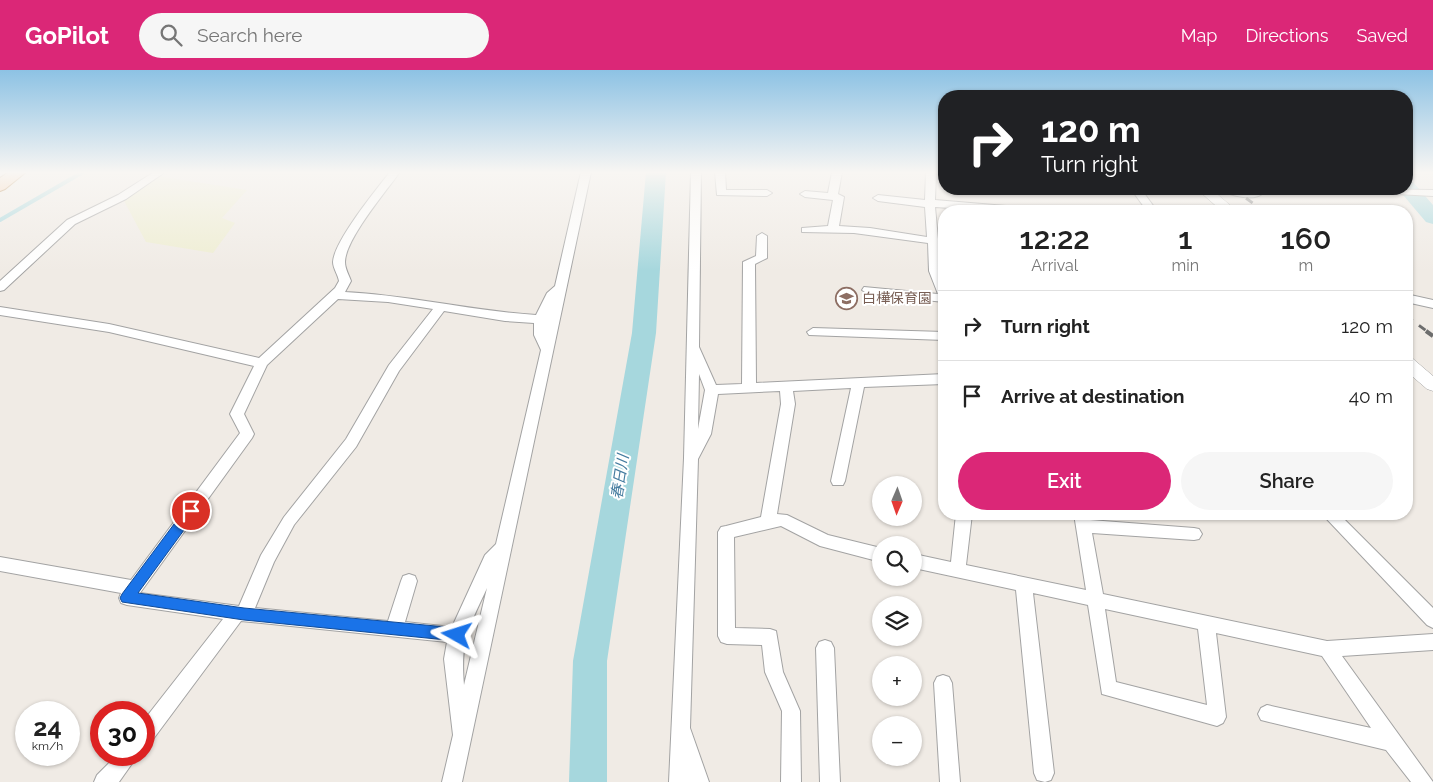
<!DOCTYPE html>
<meta charset="utf-8">
<style>
body{margin:0;font-family:Raleway,"Noto Sans JP",sans-serif;background:#f6f6f6;color:#222;height:100vh;display:flex;flex-direction:column;font-size:19px;white-space:nowrap}
*{box-sizing:border-box;margin:0}
p{font-size:16px;color:#767676}
.icon{flex:none;width:28px;height:28px;fill:none;stroke:currentColor;stroke-width:2;stroke-linecap:round;stroke-linejoin:round}
.map{position:relative;flex:1;overflow:hidden}
.side{position:absolute;left:938px;top:135px;width:475px;height:315px;display:flex;flex-direction:column;background:#fff;border-radius:20px;box-shadow:0 1px 4px #0004}
.side>*{flex:none}
.top-card{position:absolute;left:938px;top:20px;width:475px;height:105px;border-radius:20px;box-shadow:0 1px 4px #0004;background:#202124;color:#fff;overflow:hidden}
.needle{width:32px;rotate:182deg}
.fabs{position:absolute;left:872px;top:406px;display:grid;gap:10px}
.fabs a{display:grid;place-items:center;width:50px;height:50px;border-radius:50%;background:#fff;box-shadow:0 1px 4px #0004;font-size:25px}
.speed{position:absolute;left:15px;top:631px;display:flex;gap:10px;font-size:25px;font-weight:700;text-align:center}
.speed>*{display:grid;place-content:center;width:65px;height:65px;border-radius:50%;background:#fff;box-shadow:0 1px 4px #0004;line-height:1}
.speed small{font-size:12px;font-weight:400}
.speed .limit{border:8px solid #d22;background:#fff;color:#111}
.pin{position:absolute;display:grid;place-items:center;width:42px;height:42px;color:#fff;margin:-21px;border:2px solid #fff;border-radius:50%;box-shadow:0 1px 5px #0007}
.me{position:absolute;width:55px;margin:-28px;rotate:276deg;stroke-linejoin:round;filter:drop-shadow(0 0 4px #0008)}
.turn{display:flex;align-items:center;gap:18px;height:105px;padding:0 20px;font-size:22px}
.turn .icon{width:65px;height:65px;stroke-width:2.5}
.turn b{display:block;font-size:35px;line-height:42px}
.eta{display:flex;justify-content:space-evenly;align-items:center;height:85px;text-align:center}
.eta b{font-size:30px;font-weight:600;line-height:35px}
.button{display:flex;gap:10px;margin-top:auto;padding:10px 20px}
.button a{flex:1;height:58px;border-radius:30px;background:#db2777;color:#fff;font-size:20px;font-weight:600;line-height:58px;text-align:center}
.button a+a{background:#f6f6f6;color:#222}
ul{padding:0;list-style:none}
li{display:flex;align-items:center;gap:15px;height:70px;padding:0 20px;border-top:1px solid #e0e0e0}
li div{flex:1}
li b{display:block;font-size:19px}
li em{font-style:normal}
header{display:flex;align-items:center;gap:30px;box-sizing:border-box;height:70px;padding:0 25px;background:#db2777;color:#fff}
header strong{font-size:24px}
nav{display:flex;gap:28px;margin-inline-start:auto;font-size:18px}
.search{width:350px;height:45px;background:#f6f6f6;display:flex;align-items:center;gap:12px;box-sizing:border-box;padding:0 18px;border-radius:28px;color:#767676;font-size:19px}
.map>svg:first-child{display:block}
</style>
<header>
<strong>GoPilot</strong>
<div class="search"><svg class="icon" aria-label="search" viewBox="0 0 24 24"><circle cx="10" cy="10" r="6"/><path d="M15 15l6 6"/></svg>Search here</div>
<nav><a>Map</a><a>Directions</a><a>Saved</a></nav>
</header>
<div class="map">
<svg width="1433" height="712" viewBox="0 0 1433 712">
<rect width="100%" height="100%" fill="#f0ebe5"/>
<!-- farmland -->
<path fill="#eeedd1" d="M157 106 247 120 222 148 235 153 213 183 146 172 123 129Z"/>
<g fill="none" stroke-linecap="round" stroke-linejoin="round">
<!-- stream -->
<path stroke="#a6d7dd" stroke-width="4" d="M0 150 83 102"/>
<!-- river -->
<path fill="#a6d7dd" fill-rule="evenodd" d="M646 102H666L656 263 607 591V712H569L573 591 632 263Z
M1406 110 1413 112 1433 135V154L1426 152 1398 119H1406Z"/>
<defs>
<path id="minor" d="M154 102H165L126 129 75 154 4 220 0 221V211L67 150 118 125Z
M390 102H400C386 121 345 170 345 192 345 199 349 205 351 211L345 222C409 225 471 241 536 245L547 223 555 216 581 102H591L462 712H442L453 665 444 589 447 572 241 551 151 672 144 674V650L223 549 127 535 121 533 119 528 121 523 0 501V487L131 510 240 363 230 344 254 296 109 262 0 245V237L109 254 259 288 335 218 339 211C338 205 333 198 333 192 334 171 376 120 390 102ZM338 229 388 232 433 239 389 295 346 369 284 447 261 485 239 536 140 523 252 368 254 364 244 344 267 295ZM444 241 505 251 534 253V265L541 280 496 474 485 485 452 557 405 552 417 511 415 506 409 504 403 506 401 511 388 551 255 538 274 492 294 455 356 377 399 301ZM487 518 464 615C460 570 469 557 487 518Z
M691 102H701L699 277 716 315 742 314 743 192 756 186 757 166 762 163 767 166V188L755 194 756 313 944 304V314L864 317 845 411 843 415H833L831 411 851 318 793 321 795 334 777 444 787 445 828 465 881 478V492L820 476 781 456 734 467 735 558 770 559 776 561 783 602 800 641 801 712H781L782 641 765 602 762 575 727 574 721 572 718 566V462L721 457 726 456 761 447 781 334 780 321 718 324 711 364 698 389 690 658 709 712H689V710V712H669L684 388ZM699 304 705 320 698 359Z
M715 102H725L726 120H767L772 123 767 126 717 125Z
M832 102H842L838 124 844 127 839 156 870 158 927 167 925 137 878 131 873 128 878 125 925 130 926 102H936L935 130 1029 138 1034 141H997L935 137 941 201 944 209V232L868 224 862 220 864 217 938 224 929 201 928 173 854 163 802 162V158L828 156 833 130 805 127 800 124 805 121 828 123Z
M1131 119H1141L1157 141H1147Z
M1221 119H1261L1262 124C1254 131 1229 126 1221 119Z
M1356 119 1433 120V126L1361 122Z
M1406 224 1433 230V238L1406 232Z
M813 258 944 262V270L809 265 807 262Z
M956 444H972L966 495 1086 520 1074 444H1088L1090 450 1194 458 1199 459 1202 464 1199 469 1194 470 1092 463 1103 524 1327 571 1433 564V580L1342 586 1433 712H1411L1386 680 1261 650 1258 644 1261 638 1267 635 1371 658 1322 586 1216 563 1226 647 1223 653 1217 656 1102 624 1088 535 1033 523 1054 703 1051 710 1045 712 1037 710 1034 703 1016 520 914 498V484L951 492ZM1105 539 1198 559 1207 635 1116 612Z
M1322 444H1339L1433 538V558L1427 555Z
M825 570 831 572 834 578 840 712H820L816 578 819 572Z
M943 605 949 607 952 613 960 712H940L934 613 937 607Z
M117 685H138L119 712H94L97 705Z"/>
<path id="tertiary" d="M1197 119H1211L1237 141H1222Z
M1406 286 1412 288 1433 306V321L1427 319 1406 301Z"/>
<path id="primary" d="M9 102H26L5 119 0 121V108Z"/>
</defs>
<!-- minor casing -->
<use href="#minor" stroke="#a3a3a3" stroke-width="2"/>
<!-- tertiary casing -->
<use href="#tertiary" stroke="#a3a3a3" stroke-width="1"/>
<!-- primary casing -->
<use href="#primary" stroke="#995601" stroke-width="2"/>
<!-- minor -->
<use href="#minor" fill="#fff" fill-rule="evenodd"/>
<!-- tertiary -->
<use href="#tertiary" fill="#fff" fill-rule="evenodd"/>
<!-- primary -->
<use href="#primary" fill="#fbc99f" fill-rule="evenodd"/>
<!-- rail-far1 -->
<path stroke="#6d6d6d" stroke-width="3" stroke-dasharray="8 8" stroke-linecap="butt" d="M1233 119 1264 141
M1406 246 1428 262"/>
<!-- rail -->
<path stroke="#6d6d6d" stroke-width="4" stroke-dasharray="10 10" stroke-linecap="butt" d="M1426 261 1433 266"/>
</g>
<!-- sky -->
<linearGradient id="sky" x2="0" y2="1"><stop stop-color="#8dc2e4"/><stop offset="0.51" stop-color="#f8f6f3"/><stop offset="1" stop-color="#f8f6f3" stop-opacity="0"/></linearGradient>
<rect width="1433" height="201" fill="url(#sky)"/>
<!-- route -->
<path fill="#1a73e8" stroke="#114b97" d="M191 436 197 441 195 445 138 523 244 538 457 558 462 560 464 565 462 569 457 571 244 550 122 532 120 528 122 524 186 438Z"/>
<!-- icons -->
<defs>
<symbol id="school-ring" viewBox="-11 -11 22 22"><circle r="9.5" fill="#fff" stroke="#8d6e63" stroke-width="1.5"/><path d="M0-5L7-2L0 1L-7-2ZM-4 1L0 2.5L4 1V4Q0 6-4 4Z" fill="#8d6e63"/></symbol>
</defs>
<g fill-rule="evenodd">
<use href="#school-ring" x="834" y="216" width="25" height="25"/>
</g>
<g text-anchor="middle" stroke-width="4" stroke-linejoin="round" paint-order="stroke">
<!-- education labels -->
<g font-size="14" fill="#785e54" stroke="#fff" text-anchor="start">
<text x="862" y="233">白樺保育園</text>
</g>
<!-- water labels -->
<g font-size="15" font-style="italic" fill="#457c9f" stroke="#fff">
<text transform="translate(620 407) rotate(-81)" y="5">春日川</text>
</g>
</g>
</svg>
<div class="fabs">
<a><svg class="needle" viewBox="-14 -14 28 28"><path d="M0-13l5 13h-10z" fill="#e53935"/><path d="M0 13l5-13h-10z" fill="#767676"/></svg></a>
<a><svg class="icon" aria-label="search" viewBox="0 0 24 24"><circle cx="10" cy="10" r="6"/><path d="M15 15l6 6"/></svg></a>
<a><svg class="icon" aria-label="layers" viewBox="0 0 24 24"><path d="M12 4l9 5-9 5-9-5zM3 14l9 5 9-5"/></svg></a>
<a>+</a>
<a>−</a>
</div>
<div class="speed"><div>24<small>km/h</small></div><div class="limit">30</div></div>
<div class="pin" style="left:191px;top:441px;background:#d93025"><svg class="icon" aria-label="arrive" viewBox="0 0 24 24"><path d="M6 21V4h12l-3 4 3 4H6"/></svg></div>
<svg class="me" style="left:457px;top:565px" viewBox="-20 -20 40 40"><path d="M0-17L14 15 0 8-14 15z" fill="#1a73e8" stroke="#fff" stroke-width="4"/></svg>
<div class="top-card">
<div class="turn"><svg class="icon" aria-label="right" viewBox="0 0 24 24"><path d="M7 20v-9h11M14 6l5 5-5 5"/></svg><div><b>120 m</b>Turn right</div></div>
</div>
<section class="side">
<div class="eta">
<div><b>12:22</b><p>Arrival</p></div>
<div><b>1</b><p>min</p></div>
<div><b>160</b><p>m</p></div>
</div>
<ul>
<li><svg class="icon" aria-label="right" viewBox="0 0 24 24"><path d="M7 20v-9h11M14 6l5 5-5 5"/></svg><div><b>Turn right</b></div><em>120 m</em></li>
<li><svg class="icon" aria-label="arrive" viewBox="0 0 24 24"><path d="M6 21V4h12l-3 4 3 4H6"/></svg><div><b>Arrive at destination</b></div><em>40 m</em></li>
</ul>
<div class="button"><a>Exit</a><a>Share</a></div>
</section>
</div>
